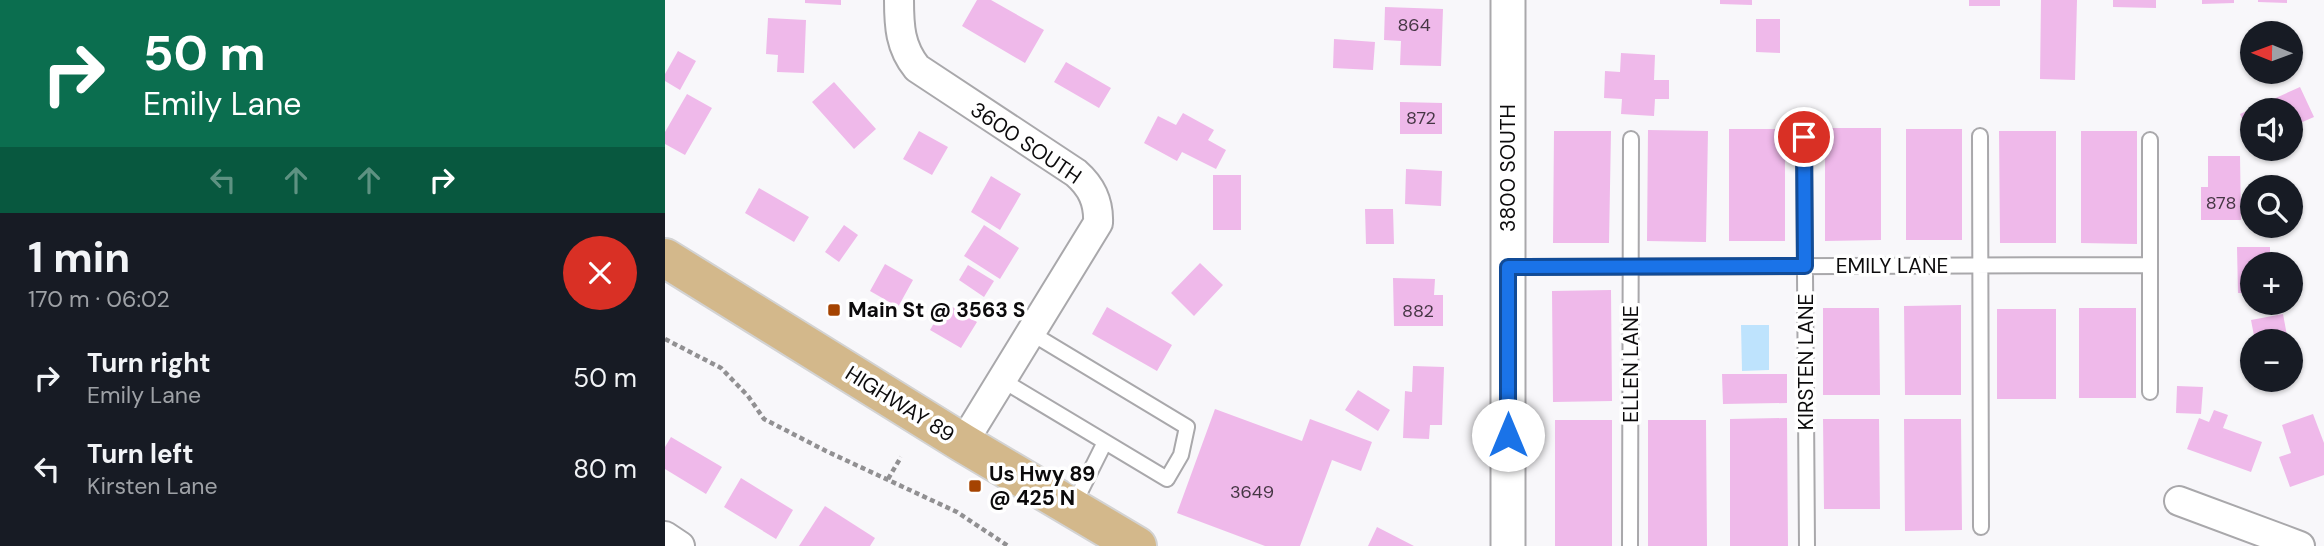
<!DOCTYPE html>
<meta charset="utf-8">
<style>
body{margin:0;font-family:"DM Sans",sans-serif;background:#20242c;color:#f1f3f6;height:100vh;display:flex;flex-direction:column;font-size:26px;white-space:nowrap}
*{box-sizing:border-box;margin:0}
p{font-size:23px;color:#9ea1a6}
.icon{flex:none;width:38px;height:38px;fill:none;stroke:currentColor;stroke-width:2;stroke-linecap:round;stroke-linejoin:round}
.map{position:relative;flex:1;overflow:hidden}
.drawer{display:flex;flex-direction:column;background:#171b24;width:665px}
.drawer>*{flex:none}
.top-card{background:#0b6e4f;color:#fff;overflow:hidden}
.needle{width:46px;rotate:271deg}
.buttons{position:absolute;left:1575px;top:21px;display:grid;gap:14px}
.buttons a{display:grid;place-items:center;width:63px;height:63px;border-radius:50%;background:#171b24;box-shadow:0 2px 5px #0004;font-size:35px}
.pin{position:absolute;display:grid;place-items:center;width:60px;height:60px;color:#fff;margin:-30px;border:4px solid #fff;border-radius:50%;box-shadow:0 2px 7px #0007}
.me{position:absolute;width:77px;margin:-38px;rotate:0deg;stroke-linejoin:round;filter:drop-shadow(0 0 5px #0008)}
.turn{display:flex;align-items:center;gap:24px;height:147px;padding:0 28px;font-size:32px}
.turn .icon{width:91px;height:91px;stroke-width:2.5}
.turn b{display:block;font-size:49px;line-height:60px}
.lanes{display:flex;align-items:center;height:66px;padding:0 28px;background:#0003;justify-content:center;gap:35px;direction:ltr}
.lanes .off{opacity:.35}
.round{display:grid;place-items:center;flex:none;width:74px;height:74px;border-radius:37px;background:#20242c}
.summary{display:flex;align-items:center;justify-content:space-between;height:119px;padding:0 28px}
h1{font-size:42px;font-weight:700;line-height:52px}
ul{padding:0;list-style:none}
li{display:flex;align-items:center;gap:21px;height:91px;padding:0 28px}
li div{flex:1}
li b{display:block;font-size:26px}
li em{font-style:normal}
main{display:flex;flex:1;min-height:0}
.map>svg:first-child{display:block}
</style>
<main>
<section class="drawer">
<div class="top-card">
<div class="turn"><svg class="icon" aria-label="right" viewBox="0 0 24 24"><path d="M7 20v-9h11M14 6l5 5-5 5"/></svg><div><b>50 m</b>Emily Lane</div></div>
<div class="lanes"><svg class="icon off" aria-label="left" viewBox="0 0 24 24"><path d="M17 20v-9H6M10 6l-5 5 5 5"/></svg><svg class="icon off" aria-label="ahead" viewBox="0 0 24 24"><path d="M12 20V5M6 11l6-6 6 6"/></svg><svg class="icon off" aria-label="ahead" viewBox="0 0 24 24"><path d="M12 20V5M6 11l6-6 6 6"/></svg><svg class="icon" aria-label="right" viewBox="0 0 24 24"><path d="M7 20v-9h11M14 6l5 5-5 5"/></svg></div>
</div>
<div class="summary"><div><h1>1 min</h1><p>170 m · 06:02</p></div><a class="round" style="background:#d93025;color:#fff"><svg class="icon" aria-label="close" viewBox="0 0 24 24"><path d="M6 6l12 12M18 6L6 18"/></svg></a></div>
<ul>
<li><svg class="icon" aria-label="right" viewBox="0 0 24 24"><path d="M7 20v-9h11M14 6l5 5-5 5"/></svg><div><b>Turn right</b><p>Emily Lane</p></div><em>50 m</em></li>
<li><svg class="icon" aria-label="left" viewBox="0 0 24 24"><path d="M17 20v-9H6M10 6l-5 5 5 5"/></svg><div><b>Turn left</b><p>Kirsten Lane</p></div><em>80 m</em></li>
</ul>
</section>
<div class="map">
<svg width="1659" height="546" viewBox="0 0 1659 546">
<rect width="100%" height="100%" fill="#f8f7fa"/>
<!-- water -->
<path fill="#bee3fd" d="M1076 325H1104V370L1077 371Z"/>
<!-- building -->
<path fill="#efb9ea" d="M140 0H176V5L140 3Z
M312 0H326L379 30 360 63 297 26Z
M1055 0H1087V5L1055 4Z
M1304 0H1335V6H1304Z
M1376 0H1412L1410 80 1375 79Z
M1448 0H1491V8L1448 7Z
M1537 0H1569V3L1537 4Z
M1593 0H1622V3L1593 2Z
M720 7 778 9 776 66 735 65 736 41 719 40Z
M103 18 141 20 139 73 112 72 113 55 101 54Z
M1091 19H1115V53L1091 52Z
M669 39 710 42 708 70 668 68Z
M13 51 31 61 15 90 0 81V74Z
M956 53 990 55 989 80H1004V99H990L989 116 956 114 957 99 939 98 940 71 955 72Z
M401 62 446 88 434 108 389 82Z
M169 82 211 129 189 149 147 102Z
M1635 87 1649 117 1626 127V110H1587V141L1575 114Z
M22 94 47 108 20 155 0 144V132Z
M735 102 777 103V134H735Z
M518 113 549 130 543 140 561 150 551 169 517 152 512 161 479 143 493 116 511 125Z
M1160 128H1216V240L1160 241Z
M1064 129H1120V241H1064Z
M1241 129H1297V240H1241Z
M983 130 1043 131 1041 242 982 241Z
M254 131 283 147 267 175 238 159Z
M889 131H946L944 243H888Z
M1334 131H1391V243H1335Z
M1416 131H1472V244L1416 243Z
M1543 156H1575L1576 220H1536V187H1543Z
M741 169 777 171 776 206 740 204Z
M548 175H576V230H548Z
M326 176 356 194 335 230 306 212Z
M94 188 144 217 129 242 80 213Z
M700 209H728L729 244H701Z
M179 225 193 235 174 262 160 252Z
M319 225 354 248 335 279 299 256Z
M1572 247H1605V264H1587V293H1573Z
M535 263 558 285 529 316 506 293Z
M220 264 248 280 233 307 205 291Z
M303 265 329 281 319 297 294 280Z
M728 278 770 279 769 295H778V326H729Z
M946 290 947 401 888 402 887 291Z
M281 303 312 322 296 348 265 330Z
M1296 305V395H1240L1239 306Z
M442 307 507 345 492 371 427 334Z
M1158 308H1214L1215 395H1158Z
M1414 308H1471V398H1414Z
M1332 309H1391V399H1332Z
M1618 314 1623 341H1590L1586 320Z
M748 366 779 367 777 425H765L764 439 738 438 740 391 747 392Z
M1057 374H1122V403L1058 404Z
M1512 386 1538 387 1536 414 1511 413Z
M693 390 725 410 713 431 680 410Z
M550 409 637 441 645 419 707 442 696 471 667 460 635 546H600L512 513Z
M1549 410 1563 415 1558 428 1597 442 1586 472 1522 449 1534 418 1544 422Z
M1648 414 1659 443V475L1625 487 1614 457 1626 453 1617 425Z
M1122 418 1123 546H1065V419Z
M1158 419H1214L1215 509H1159Z
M1239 419H1296L1297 530 1240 531Z
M890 420H947V546H890Z
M983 420H1041L1042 546H983Z
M6 437 57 467 41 494 0 469V447Z
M76 478 128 510 111 539 59 507Z
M160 506 210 538 205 546H134Z
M712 527 749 546H703Z"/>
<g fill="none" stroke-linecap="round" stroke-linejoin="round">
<defs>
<path id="service" d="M1315 136 1316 527
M1139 137 1142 546
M843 267 1485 265
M337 380 502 479 516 455 522 427 366 333
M1485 392V140
M408 506 440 442
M965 546 966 139"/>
<path id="minor" d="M234 0C234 26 235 47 252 68L411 173C427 187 434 202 433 223L298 443
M1514 501 1635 546
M0 536 15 546"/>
<path id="tertiary" d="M843 0V546"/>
<path id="primary" d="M0 258 298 443 472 546"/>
</defs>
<!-- service casing -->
<use href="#service" stroke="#a9a8ab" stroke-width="18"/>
<!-- minor casing -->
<use href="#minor" stroke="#a9a8ab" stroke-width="32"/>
<!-- tertiary casing -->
<use href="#tertiary" stroke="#a9a8ab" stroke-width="37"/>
<!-- primary casing -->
<use href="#primary" stroke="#d3d3d3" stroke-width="42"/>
<!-- path -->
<path stroke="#919092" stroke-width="4.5" stroke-dasharray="5 3.5" stroke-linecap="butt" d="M0 339 56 368 83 396 99 419 161 451 292 512 343 546
M223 479 236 457"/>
<!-- service -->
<use href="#service" stroke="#fff" stroke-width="14"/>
<!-- minor -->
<use href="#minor" stroke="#fff" stroke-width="28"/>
<!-- tertiary -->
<use href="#tertiary" stroke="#fff" stroke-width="33"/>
<!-- primary -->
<use href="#primary" stroke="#d3b88b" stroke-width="38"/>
</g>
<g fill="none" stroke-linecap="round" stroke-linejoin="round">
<defs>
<path id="route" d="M843 435V267L1140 266 1139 137"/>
</defs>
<!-- route casing -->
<use href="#route" stroke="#114b97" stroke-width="18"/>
<!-- route -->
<use href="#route" stroke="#1a73e8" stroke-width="12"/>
</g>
<!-- markers -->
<g fill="#a54301" stroke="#fff" stroke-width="2.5">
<rect x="162" y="303" width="14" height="14" rx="3.5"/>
<rect x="303" y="479" width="14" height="14" rx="3.5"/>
</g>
<g text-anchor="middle" stroke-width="7" stroke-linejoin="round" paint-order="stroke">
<!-- number labels -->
<g font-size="18" fill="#453644">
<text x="749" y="31">864</text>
<text x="756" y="124">872</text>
<text x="1556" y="209">878</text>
<text x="753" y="317">882</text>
<text x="587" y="498">3649</text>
</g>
<!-- street labels -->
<g font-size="21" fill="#0c0b0c" stroke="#fff">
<text transform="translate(361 143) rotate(34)" y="7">3600 SOUTH</text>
<text transform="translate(843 168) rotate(-90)" y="7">3800 SOUTH</text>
<text x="1227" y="273">EMILY LANE</text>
<text transform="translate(1141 362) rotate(-90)" y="7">KIRSTEN LANE</text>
<text transform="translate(966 364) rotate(-90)" y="7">ELLEN LANE</text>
<text transform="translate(235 404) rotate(32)" y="7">HIGHWAY 89</text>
</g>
<!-- poi labels -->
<g font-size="21" font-weight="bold" fill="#0c0b0c" stroke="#fff" text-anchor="start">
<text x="183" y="317">Main St @ 3563 S</text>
<text x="324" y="481">Us Hwy 89<tspan x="324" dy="24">@ 425 N</tspan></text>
</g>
</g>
</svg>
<div class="buttons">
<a><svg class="needle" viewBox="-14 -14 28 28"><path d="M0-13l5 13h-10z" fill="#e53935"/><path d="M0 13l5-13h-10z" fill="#9ea1a6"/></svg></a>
<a><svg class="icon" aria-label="sound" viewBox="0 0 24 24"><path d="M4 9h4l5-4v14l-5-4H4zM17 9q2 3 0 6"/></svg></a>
<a><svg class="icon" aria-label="search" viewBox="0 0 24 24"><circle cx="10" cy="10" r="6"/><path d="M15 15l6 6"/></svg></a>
<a>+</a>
<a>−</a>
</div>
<div class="pin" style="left:1139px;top:137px;background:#d93025"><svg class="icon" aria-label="arrive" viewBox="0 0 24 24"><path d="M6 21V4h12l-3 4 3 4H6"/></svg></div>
<svg class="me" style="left:843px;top:435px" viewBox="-20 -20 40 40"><circle r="19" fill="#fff"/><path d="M0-13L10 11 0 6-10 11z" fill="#1a73e8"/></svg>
</div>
</main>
